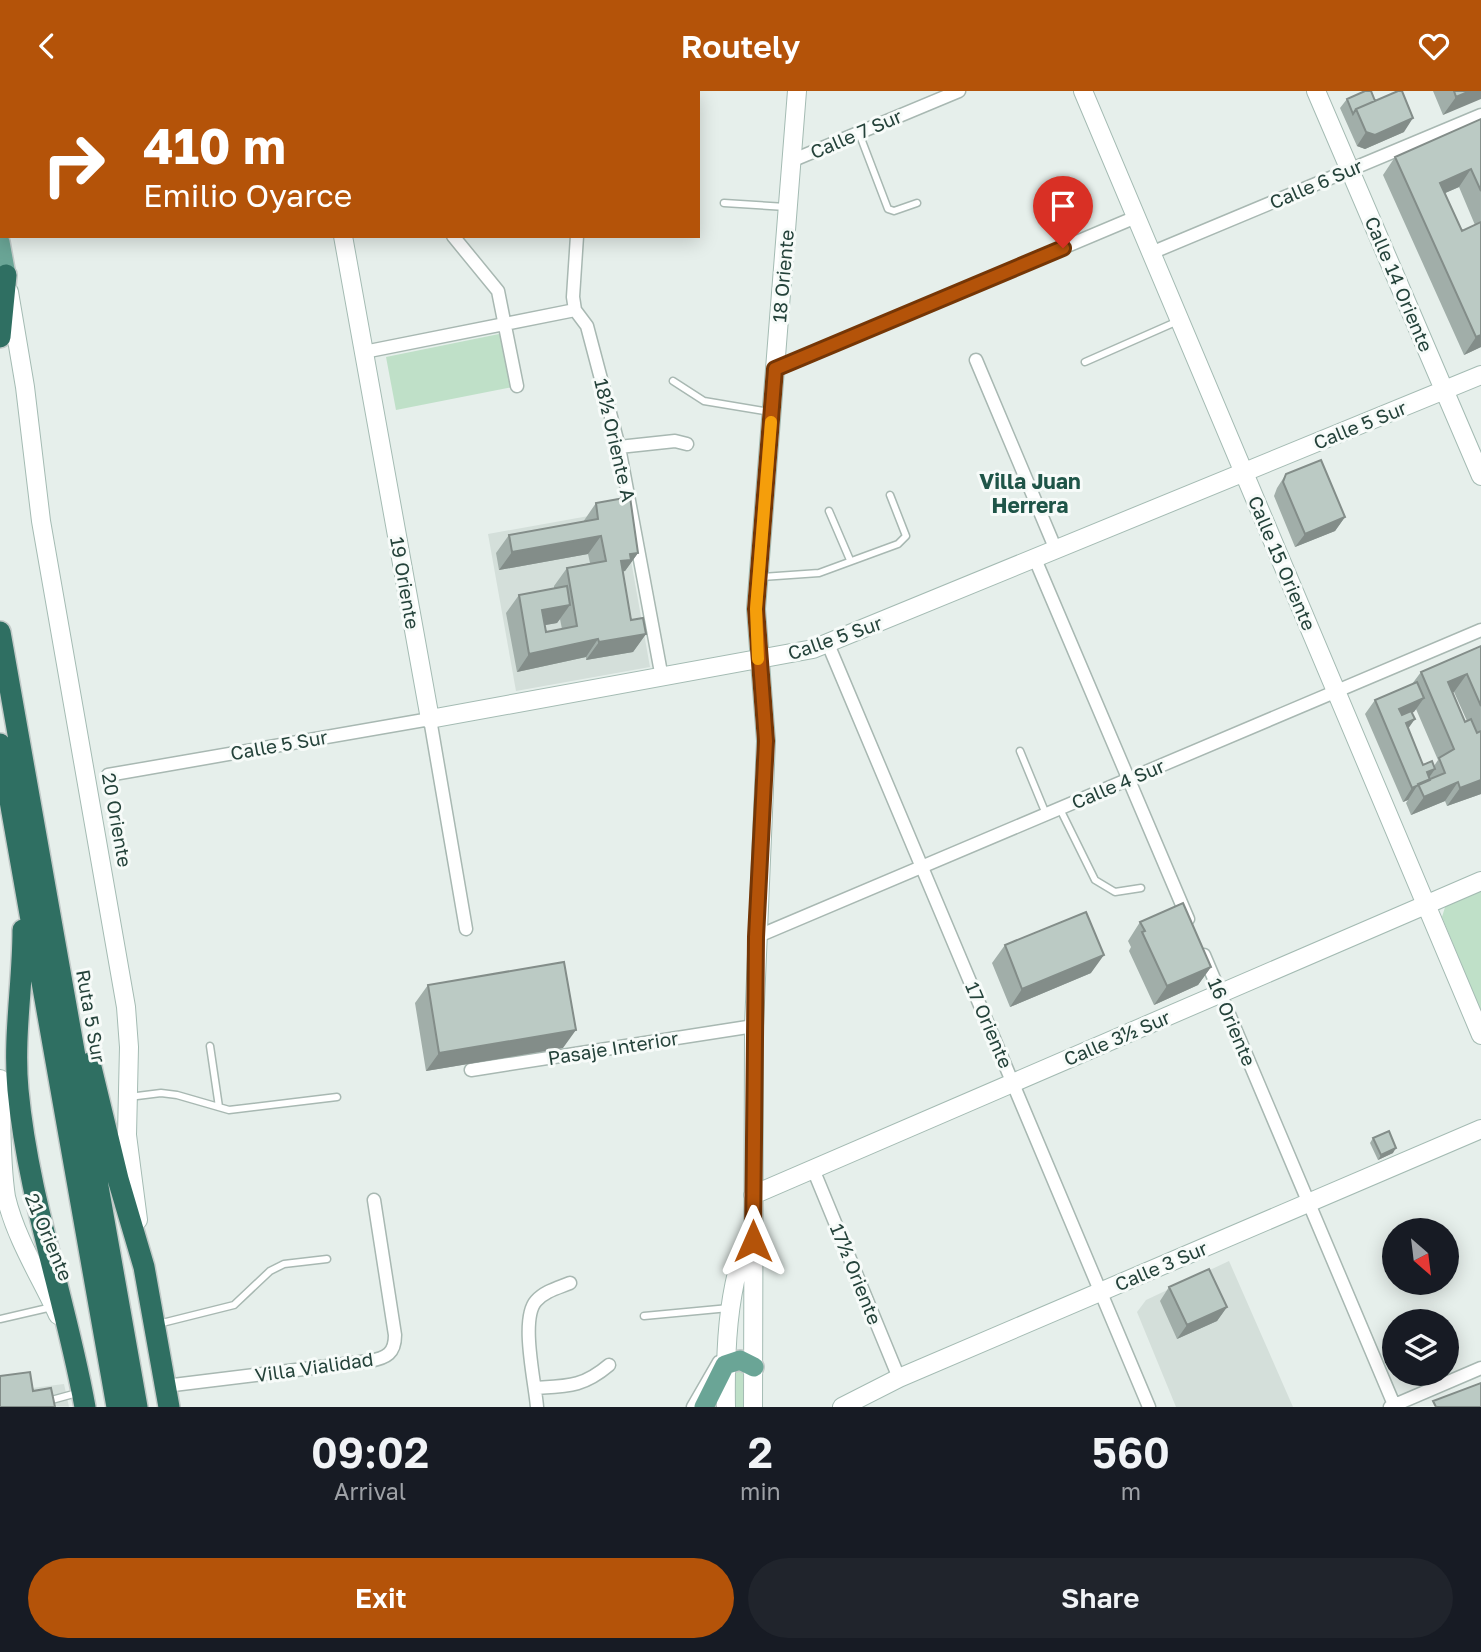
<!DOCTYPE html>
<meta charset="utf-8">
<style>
body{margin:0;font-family:"Golos Text",sans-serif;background:#20242c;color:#f1f3f6;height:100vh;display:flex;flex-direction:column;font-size:26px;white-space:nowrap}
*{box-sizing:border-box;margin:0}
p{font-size:23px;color:#9ea1a6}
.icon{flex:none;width:38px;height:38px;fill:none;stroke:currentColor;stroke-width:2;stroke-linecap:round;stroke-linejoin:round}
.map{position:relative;height:1316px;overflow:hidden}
.drawer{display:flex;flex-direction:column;background:#171b24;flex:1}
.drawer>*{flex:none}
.hud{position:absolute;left:0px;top:0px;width:700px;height:147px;box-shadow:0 4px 18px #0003;background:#b45309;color:#fff;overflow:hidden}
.needle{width:46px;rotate:152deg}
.buttons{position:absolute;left:1382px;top:1127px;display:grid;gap:14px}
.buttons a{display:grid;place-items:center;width:77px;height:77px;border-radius:50%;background:#171b24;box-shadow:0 4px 18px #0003;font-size:35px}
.pin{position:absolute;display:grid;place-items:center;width:60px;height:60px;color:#fff;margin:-72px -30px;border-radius:50% 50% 50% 0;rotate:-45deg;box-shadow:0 0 7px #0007}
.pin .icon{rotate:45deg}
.me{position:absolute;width:77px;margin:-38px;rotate:0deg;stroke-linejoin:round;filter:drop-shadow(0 0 5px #0008)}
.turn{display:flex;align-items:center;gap:24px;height:147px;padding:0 28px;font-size:32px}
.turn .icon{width:91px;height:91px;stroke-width:2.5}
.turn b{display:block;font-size:49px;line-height:60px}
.eta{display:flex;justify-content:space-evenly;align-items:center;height:119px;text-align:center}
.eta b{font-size:42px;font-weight:600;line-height:49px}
.primary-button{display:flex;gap:14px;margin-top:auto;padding:14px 28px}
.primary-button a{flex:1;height:80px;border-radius:42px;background:#b45309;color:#fff;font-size:28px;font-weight:600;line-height:80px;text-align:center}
.primary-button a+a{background:#20242c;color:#f1f3f6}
header{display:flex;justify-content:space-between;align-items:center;height:91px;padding:0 28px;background:#b45309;color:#fff;font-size:32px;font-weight:600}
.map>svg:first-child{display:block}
</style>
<header><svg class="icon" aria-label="back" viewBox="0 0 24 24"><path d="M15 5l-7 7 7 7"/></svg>Routely<svg class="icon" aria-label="heart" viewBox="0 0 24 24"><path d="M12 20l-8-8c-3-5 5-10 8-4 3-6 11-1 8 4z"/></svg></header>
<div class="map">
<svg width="1481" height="1316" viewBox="0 0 1481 1316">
<rect width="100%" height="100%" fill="#e6efeb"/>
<!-- built -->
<path fill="#d4dfda" d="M622 419 650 576 516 600 488 443Z
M1229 1170 1293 1316H1176L1137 1221 1146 1209Z
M64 1293 69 1316H0V1301Z"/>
<!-- green -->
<path fill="#bfe0c8" d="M504 242 513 296 396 319 386 266Z
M1481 798V921L1442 826 1446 813Z
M743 1276 744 1316H708L722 1286Z"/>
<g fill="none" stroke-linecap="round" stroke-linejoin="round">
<defs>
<path id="lane" d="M859 42 888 118 894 120 917 112
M724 112 786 116
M1085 271 1178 230
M673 290 704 310 770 321
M829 420 850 469
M762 486 819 482 898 453 906 445 890 404
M1020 660 1046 723
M1060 718 1095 789 1115 801 1141 797
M210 955 219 1016
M129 1006 161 1002 177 1004 229 1019 337 1006
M644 1225 729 1217
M0 1228 52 1216
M158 1233 234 1214 270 1180 284 1173 327 1168
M46 1316 48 1310 77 1302"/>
<path id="street" d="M176 0V2
M330 0 332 2
M472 0 474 2
M489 2V0
M591 2 592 0
M791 70 959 0
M453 145 498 200 517 295
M577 145 573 206 575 219 587 235 619 356 662 587
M1151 162 1481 24
M364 261 575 219
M976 269 1056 459
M775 278 1136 126
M619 356 675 350 687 353
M1035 468 1188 828
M828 553 1149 1316
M108 684 430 628 466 838
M756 846 1481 539
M1204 864 1395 1316
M471 979 754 935
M813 1078 899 1287
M165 1295 369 1270C387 1267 395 1262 395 1244L374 1109
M535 1297C568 1295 583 1296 609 1274
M537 1316C535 1291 520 1228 536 1210 545 1200 558 1197 570 1192
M693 1316 719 1271
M1390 1316 1481 1277"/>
<path id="secondary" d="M317 0V2
M1083 0 1481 944
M1316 0 1481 385
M343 145 430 628 813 558 1481 284
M9 201 25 296 41 430 126 916 129 956 127 1044 138 1129
M0 988C2 1027 0 1067 6 1106 16 1148 40 1185 58 1224
M753 1104 1481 790
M726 1316C725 1261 727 1202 747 1149
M753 1316 754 935 766 650 756 518 797 0
M842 1316 899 1287 1481 1038"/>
<path id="primary" d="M0 151 6 184
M704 1316 725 1274 740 1269 754 1276"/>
<path id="highway" d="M0 246 6 184
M0 541 137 1316
M0 653 117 1316
M23 839C23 892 13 946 18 999 28 1107 66 1210 85 1316
M90 972 118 1088 144 1176 169 1316"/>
</defs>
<!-- lane casing -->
<use href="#lane" stroke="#a8b8b2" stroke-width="9"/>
<!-- street casing -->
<use href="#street" stroke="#a8b8b2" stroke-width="15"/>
<!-- secondary casing -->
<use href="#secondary" stroke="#a4bbb3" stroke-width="20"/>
<!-- primary casing -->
<use href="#primary" stroke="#c2cac8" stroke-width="22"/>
<!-- highway casing -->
<use href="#highway" stroke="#c2cac8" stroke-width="24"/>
<!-- lane -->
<use href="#lane" stroke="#fff" stroke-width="6"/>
<!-- street -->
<use href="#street" stroke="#fff" stroke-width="12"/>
<!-- secondary -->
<use href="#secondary" stroke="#fff" stroke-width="18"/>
<!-- primary -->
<use href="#primary" stroke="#6aa596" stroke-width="19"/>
<!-- highway -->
<use href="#highway" stroke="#2f6f62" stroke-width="21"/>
</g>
<!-- wall -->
<path fill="#a1aea9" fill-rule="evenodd" d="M1433 0H1481L1443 24Z
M1347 8 1375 10 1404 41 1365 58 1357 55 1340 17Z
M1481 28V256L1464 264 1383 84 1395 66ZM1459 96 1475 134 1462 140 1445 102Z
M1286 383 1345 426 1335 440 1295 456 1274 405 1277 397Z
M596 412 638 462 625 480 623 481 631 529 646 543 633 561 586 569V566L517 581 506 522 519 504 554 497V495L567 477 590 472 588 463 499 479 496 462 509 444 583 431ZM560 528 562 538 546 541 545 534 557 532Z
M1481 555V703L1447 715 1445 710 1411 724 1406 712 1408 709 1403 711 1365 623 1375 609 1412 593 1421 581ZM1454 601 1467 630 1465 631 1452 602ZM1416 618 1438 669 1434 675 1423 674 1408 638 1412 622Z
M1140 831 1211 876 1198 894 1154 914 1129 860 1131 856 1128 850Z
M1005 854 1091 882 1010 916 992 872Z
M428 894 563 957 426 980 415 912Z
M1373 1047 1393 1062 1378 1069 1370 1052Z
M1169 1196 1227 1216 1217 1230 1177 1248 1160 1210Z"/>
<!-- shaded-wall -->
<path fill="#838d89" d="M1470 0H1481V8L1443 24 1456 6Z
M1413 27 1404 41 1365 58 1357 55 1366 41Z
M1471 78 1459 96 1427 110 1440 92Z
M1481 244V256L1464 264 1476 246Z
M1345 426 1335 440 1295 456 1305 443Z
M601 445 588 463 499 479 512 461Z
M638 462 625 480H623L621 470 630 463Z
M570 514 557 532 529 537 542 519Z
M646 543 633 561 586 569 599 551Z
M598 548 586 566 517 581 529 563Z
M1467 583 1454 601 1435 610 1448 591Z
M1424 607 1414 621 1390 631 1399 618Z
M1415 628 1405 642 1406 632Z
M1435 678 1426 691 1427 681Z
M1481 689V703L1447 715 1460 697Z
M1458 691 1445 710 1411 724 1424 706Z
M1417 695 1408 709 1403 711 1412 697Z
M1104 864 1091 882 1010 916 1022 898Z
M1211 876 1198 894 1154 914 1167 895Z
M576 939 563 957 426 980 439 962Z
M1396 1057 1393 1062 1378 1069 1381 1064Z
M1227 1216 1217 1230 1177 1248 1187 1234Z"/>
<!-- building -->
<path fill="#bbcac4" stroke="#838d89" stroke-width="2" d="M1365 0H1371L1375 10 1356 18 1353 23 1347 8Z
M1398 0H1402L1413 27 1375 44 1366 41 1356 18Z
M1454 0H1470L1456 6Z
M1481 28V100L1471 78 1440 92 1462 140 1481 131V244L1476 246 1395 66Z
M1321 369 1345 426 1305 443 1283 391 1286 383Z
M630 406 638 462 630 463 631 469 621 470 631 529 643 527 646 543 599 551 598 548 529 563 519 504 567 495 570 514 542 519 546 541 577 535 567 477 606 470 601 445 512 461 509 444 598 428 596 412Z
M1481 555V615L1467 583 1448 591 1465 631 1471 628 1477 642 1481 640V689L1460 697 1458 691 1424 706 1418 693 1445 682 1439 667 1454 658 1421 581Z
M1417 591 1424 607 1399 618 1402 624 1411 620 1415 628 1406 632 1423 674 1432 670 1435 678 1427 681 1430 689 1412 697 1375 609Z
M1183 812 1211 876 1167 895 1142 841 1145 840 1140 831Z
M1086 821 1104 864 1022 898 1005 854Z
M564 871 576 939 439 962 428 894Z
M1389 1040 1396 1057 1381 1064 1373 1047Z
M1209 1178 1227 1216 1187 1234 1169 1196Z
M30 1281 33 1300 51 1297 55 1316H0V1285Z
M1481 1292V1316H1436L1433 1310Z"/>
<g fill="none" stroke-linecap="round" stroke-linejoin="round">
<defs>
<path id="route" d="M753 1150 756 846 766 650 756 518 775 278 1063 157"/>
</defs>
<!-- route casing -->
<use href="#route" stroke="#753606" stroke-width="18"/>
<!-- route -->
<use href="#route" stroke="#b45309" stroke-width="12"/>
<!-- slow -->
<path stroke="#f59e0b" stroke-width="12" d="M758 568 756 518 771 331"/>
</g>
<g text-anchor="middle" stroke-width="6" stroke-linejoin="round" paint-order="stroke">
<!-- street labels -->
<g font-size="19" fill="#24423a" stroke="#f7fbf9">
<text transform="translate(856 43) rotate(-23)" y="7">Calle 7 Sur</text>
<text transform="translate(1316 93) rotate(-23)" y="7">Calle 6 Sur</text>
<text transform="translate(783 185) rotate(-85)" y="7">18 Oriente</text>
<text transform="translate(1399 193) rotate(67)" y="7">Calle 14 Oriente</text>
<text transform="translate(1360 334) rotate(-22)" y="7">Calle 5 Sur</text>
<text transform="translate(615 349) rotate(77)" y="7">18½ Oriente A</text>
<text transform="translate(1282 472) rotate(67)" y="7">Calle 15 Oriente</text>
<text transform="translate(405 492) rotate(80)" y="7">19 Oriente</text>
<text transform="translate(835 547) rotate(-19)" y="7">Calle 5 Sur</text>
<text transform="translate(279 654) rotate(-10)" y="7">Calle 5 Sur</text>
<text transform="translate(1118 693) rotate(-23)" y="7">Calle 4 Sur</text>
<text transform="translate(117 729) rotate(80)" y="7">20 Oriente</text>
<text transform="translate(91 925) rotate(80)" y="7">Ruta 5 Sur</text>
<text transform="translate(1232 931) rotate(67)" y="7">16 Oriente</text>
<text transform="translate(989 934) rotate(67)" y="7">17 Oriente</text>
<text transform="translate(1117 947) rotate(-23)" y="7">Calle 3½ Sur</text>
<text transform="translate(613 957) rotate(-9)" y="7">Pasaje Interior</text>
<text transform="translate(49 1146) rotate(67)" y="7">21 Oriente</text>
<text transform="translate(1161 1175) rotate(-23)" y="7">Calle 3 Sur</text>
<text transform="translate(856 1183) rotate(68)" y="7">17½ Oriente</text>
<text transform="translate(314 1276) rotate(-8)" y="7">Villa Vialidad</text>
</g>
<!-- neighbourhood labels -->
<g font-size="21" font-weight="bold" fill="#1f5548" stroke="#f7fbf9">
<text x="1030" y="398">Villa Juan<tspan x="1030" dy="24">Herrera</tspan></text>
</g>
</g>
</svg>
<div class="buttons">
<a><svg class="needle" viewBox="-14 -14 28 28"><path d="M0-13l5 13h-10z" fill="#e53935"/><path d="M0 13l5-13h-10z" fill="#9ea1a6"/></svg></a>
<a><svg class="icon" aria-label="layers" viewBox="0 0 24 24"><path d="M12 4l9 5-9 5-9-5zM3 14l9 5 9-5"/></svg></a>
</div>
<div class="pin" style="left:1063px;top:157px;background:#d93025"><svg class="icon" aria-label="arrive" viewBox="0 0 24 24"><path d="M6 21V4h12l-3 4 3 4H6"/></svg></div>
<svg class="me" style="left:753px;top:1150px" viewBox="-20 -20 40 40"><path d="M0-17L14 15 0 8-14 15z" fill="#b45309" stroke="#fff" stroke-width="4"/></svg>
<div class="hud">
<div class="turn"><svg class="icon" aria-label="right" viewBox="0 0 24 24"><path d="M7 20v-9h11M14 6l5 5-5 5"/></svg><div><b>410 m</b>Emilio Oyarce</div></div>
</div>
</div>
<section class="drawer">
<div class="eta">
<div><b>09:02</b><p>Arrival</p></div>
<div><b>2</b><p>min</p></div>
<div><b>560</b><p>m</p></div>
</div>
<div class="primary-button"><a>Exit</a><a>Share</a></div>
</section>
